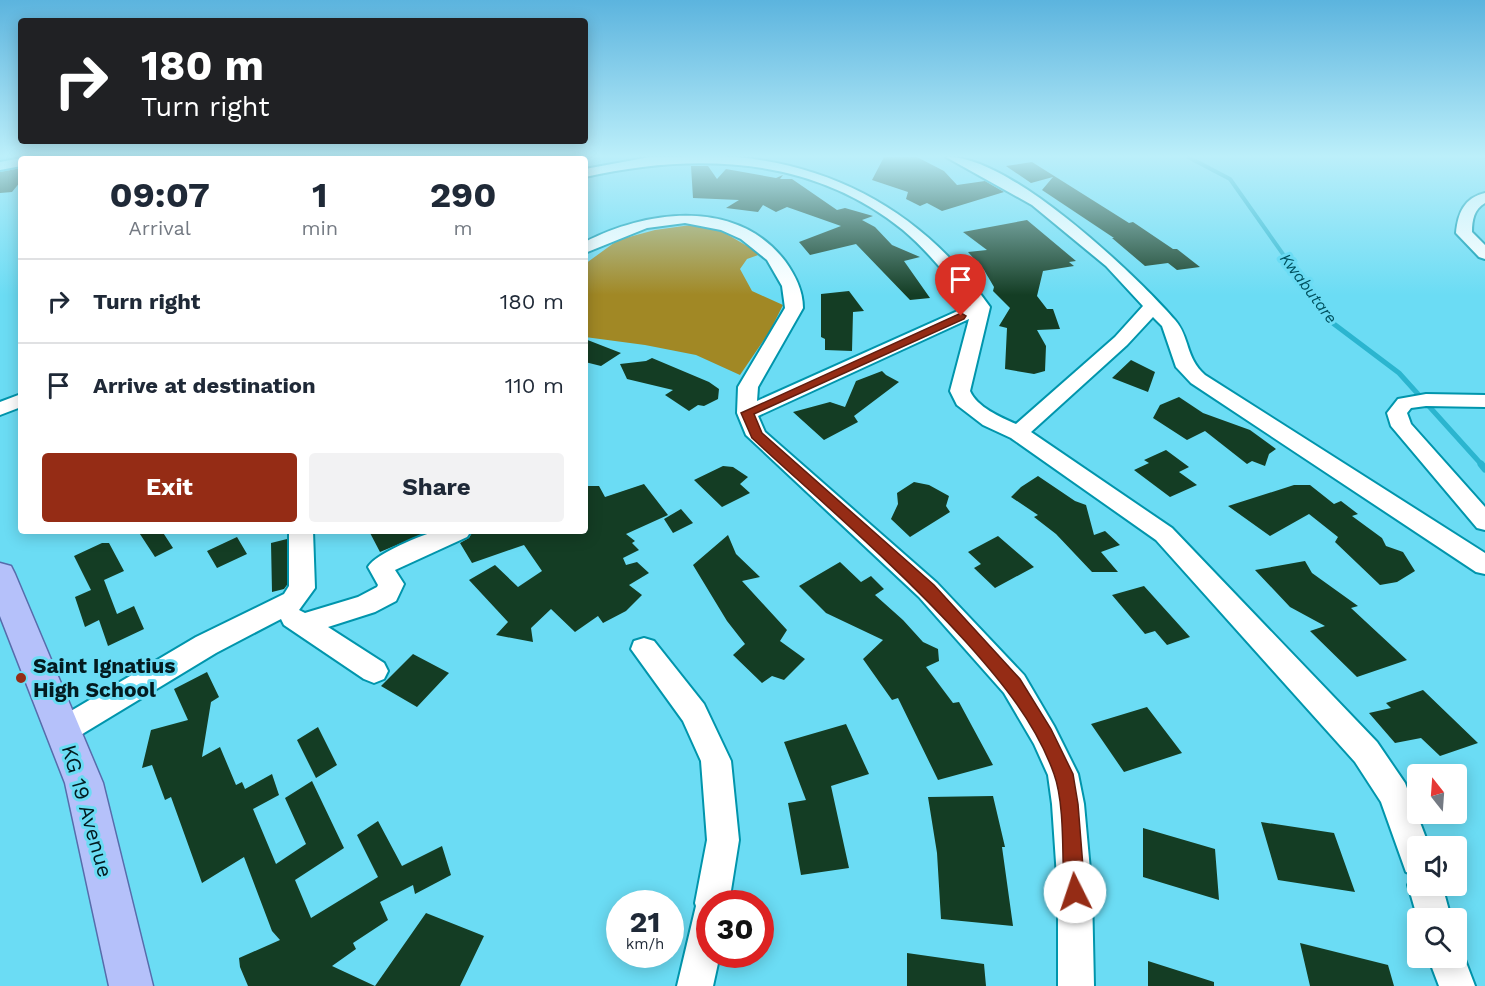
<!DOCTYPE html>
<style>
body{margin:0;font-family:"Work Sans",sans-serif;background:#f2f2f3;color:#1f2937;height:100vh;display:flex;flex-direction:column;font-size:22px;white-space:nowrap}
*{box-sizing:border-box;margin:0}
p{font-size:20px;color:#747a83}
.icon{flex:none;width:33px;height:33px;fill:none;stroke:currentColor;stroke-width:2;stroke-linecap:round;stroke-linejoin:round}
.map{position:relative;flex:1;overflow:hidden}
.sheet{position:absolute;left:18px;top:156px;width:570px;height:378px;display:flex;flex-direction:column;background:#fff;border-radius:6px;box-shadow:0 3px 15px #0003}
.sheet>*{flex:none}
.hud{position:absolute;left:18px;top:18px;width:570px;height:126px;border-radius:6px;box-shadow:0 3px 15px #0003;background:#202124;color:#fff;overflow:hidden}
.needle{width:39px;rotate:343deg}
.controls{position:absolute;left:1407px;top:764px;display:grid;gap:12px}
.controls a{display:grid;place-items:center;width:60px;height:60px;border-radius:6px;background:#fff;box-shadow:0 3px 15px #0003;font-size:30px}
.speed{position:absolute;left:606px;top:890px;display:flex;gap:12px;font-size:30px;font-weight:700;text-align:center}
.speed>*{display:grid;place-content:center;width:78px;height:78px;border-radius:50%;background:#fff;box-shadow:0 3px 15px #0003;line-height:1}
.speed small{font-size:15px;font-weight:400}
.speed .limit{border:9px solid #d22;background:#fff;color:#111}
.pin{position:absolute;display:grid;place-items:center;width:51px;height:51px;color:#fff;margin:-62px -26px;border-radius:50% 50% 50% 0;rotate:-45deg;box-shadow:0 0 6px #0007}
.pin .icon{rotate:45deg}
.me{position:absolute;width:66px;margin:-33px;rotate:356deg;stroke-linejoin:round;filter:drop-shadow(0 0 4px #0008)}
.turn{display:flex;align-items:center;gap:21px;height:126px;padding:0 24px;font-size:27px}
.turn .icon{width:78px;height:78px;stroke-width:2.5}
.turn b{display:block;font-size:42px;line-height:51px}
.eta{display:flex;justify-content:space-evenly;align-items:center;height:102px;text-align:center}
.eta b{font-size:36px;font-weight:700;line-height:42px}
.button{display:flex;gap:12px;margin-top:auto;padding:12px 24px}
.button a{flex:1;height:69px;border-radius:6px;background:#952c15;color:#fff;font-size:24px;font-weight:700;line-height:69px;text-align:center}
.button a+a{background:#f2f2f3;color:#1f2937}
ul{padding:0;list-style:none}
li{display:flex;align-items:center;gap:18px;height:84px;padding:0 24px;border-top:2px solid #e0e1e3}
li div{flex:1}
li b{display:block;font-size:22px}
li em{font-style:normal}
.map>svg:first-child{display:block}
</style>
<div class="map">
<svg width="1485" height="986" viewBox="0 0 1485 986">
<rect width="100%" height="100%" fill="#6bdcf4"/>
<!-- forest -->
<path fill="#a18825" d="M698 224 723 232 761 254 747 259 740 269 752 291 783 305 770 331 740 375 696 355 645 345 585 337V264L618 240 655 230Z"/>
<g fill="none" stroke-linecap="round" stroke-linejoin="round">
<!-- stream-far2 -->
<path stroke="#2bb5cf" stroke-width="4" d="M1188 157 1230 179 1309 291"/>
<!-- stream-far1 -->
<path stroke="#2bb5cf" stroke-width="5" d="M1308 290 1330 321 1399 373 1482 465"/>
<!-- stream -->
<path stroke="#2bb5cf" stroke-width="7" d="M1481 464 1485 469"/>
</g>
<!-- building -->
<path fill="#143d24" d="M884 157H917L944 171 957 185 985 181 1004 192 942 211 927 203 920 206 906 199 908 192 872 180Z
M1032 162 1129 223 1133 222 1173 249H1177L1200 267 1177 270 1168 263 1145 266 1112 238H1114L1042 190 1053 177 1031 183 1006 166Z
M691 166H708L717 179 726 169 776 178 783 175 780 179H792L837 210 845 208 873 216 862 220 875 227 892 245 920 257 904 261 930 298 910 300 856 244 810 255 799 242 841 226 787 207 776 212 763 205 758 212 726 208 739 200 693 198Z
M21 168V181L12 192 0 193V172Z
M1027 220 1076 261 1069 262 1074 266 1043 271 1037 296 1047 309H1053L1060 329 1037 330 1046 346 1045 371 1034 374 1005 369 1007 328 999 326 1010 308 993 291 994 287 984 270 968 252 987 250 963 232Z
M849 291 864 311 853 312 852 351 825 350V339L821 337V294Z
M585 339 621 353 601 366 585 362Z
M652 358 709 382 719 389 718 399 704 406 698 405 689 411 665 395 673 390 627 379 620 364 646 361Z
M1131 360 1155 372 1148 392 1112 378Z
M882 371 886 375 899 382 854 416 858 422 824 440 793 412 830 402 845 407 856 381Z
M1179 397 1203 413 1250 430 1276 449 1269 454 1265 466 1252 461 1247 464 1205 431 1187 440 1153 418 1160 405Z
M1166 450 1189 467 1179 472 1197 485 1170 497 1134 470 1149 463 1144 460Z
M723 466 733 467 748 477 740 484 750 493 722 507 694 480Z
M1038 476 1075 501 1086 505 1094 535 1105 531 1120 545 1101 552 1118 572H1092L1056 534 1034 517 1038 515 1011 497 1021 487Z
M914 482 929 485 949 496 946 506 950 512 910 537 891 519 898 504 897 493Z
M644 484 668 515 626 534 635 541 632 543 639 550 623 558 626 565 637 562 649 573 629 585 642 595 626 611 603 623 598 616 575 632 551 609 531 628 533 642 496 635 508 622 469 580 495 565 518 587 542 571 524 545 472 563 460 543 469 538 473 531H585V486H599L605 497Z
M1294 485H1310L1334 504 1341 501 1358 514 1352 516 1382 538 1386 546 1403 552 1415 571 1397 582 1380 585 1335 542 1338 537 1309 514 1270 536 1228 506Z
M681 509 693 523 673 533 664 519Z
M138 531H162L173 548 155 557Z
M369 531H430L380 552Z
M728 535 736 554 760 577 742 581 787 630 780 641 805 659 784 680 772 676 762 683 733 655 745 644 727 621 693 565Z
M998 536 1034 567 995 588 974 568 981 564 968 552Z
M237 537 247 554 217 568 207 551Z
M287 539V585L284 589 272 592 271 543Z
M102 543H109L124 571 104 580 117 614 134 606 144 629 108 646 99 620 85 627 75 597 91 590 74 556Z
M1305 561 1312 573 1358 606 1351 608 1407 660 1357 677 1310 631 1325 626 1290 607 1255 570Z
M840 562 861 582 871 576 884 589 875 595 903 620 923 642 938 649 939 661 926 667 953 703 959 702 993 765 938 780 898 698 892 700 863 659 883 640 826 613 799 586Z
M1144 586 1190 637 1167 645 1155 631 1145 634 1112 595Z
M413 654 449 673 417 707 381 686Z
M207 672 219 697 211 702 202 757 220 747 236 785 242 782 245 789 272 774 279 795 253 809 276 864 306 844 285 798 312 781 344 848 295 880 311 918 378 877 357 835 378 821 402 866 442 846 451 875 415 894 413 885 380 902 388 920 353 943 356 949 332 966 375 986 426 913 484 936 460 986H248L240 967 239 958 280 940 272 931 244 857 202 883 171 797 165 800 152 765 142 768 151 730 188 720 174 689Z
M1423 690 1478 743 1440 756 1421 738 1395 743 1369 713 1391 708 1386 703Z
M1147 707 1182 753 1124 772 1091 724Z
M846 724 869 774 831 786 849 868 801 875 788 803 806 800 784 742Z
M318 727 337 765 316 778 297 740Z
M993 796 1005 847H1002L1013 926 941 919 937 853 928 797Z
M1261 822 1334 833 1355 892 1278 880Z
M1143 828 1215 849 1219 900 1143 877Z
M1300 943 1388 965 1394 986H1310Z
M907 953 984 964 986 986H907Z
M1148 961 1214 982V986H1148Z"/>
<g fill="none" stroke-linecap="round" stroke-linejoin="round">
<defs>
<path id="minor" d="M30 157H48L47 159H29Z
M105 157H127L126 159H104Z
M235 157H257L256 159H234Z
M467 157H488L487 159H466Z
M650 157C679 157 709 154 737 157 845 168 928 219 990 307L970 391C977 407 1000 417 1016 424L1115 337 1143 306 1106 266 1032 205 946 157C1008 154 1134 273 1175 320 1190 337 1185 357 1205 375L1485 553V574L1476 572 1191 383 1176 367 1162 326 1153 317 1127 345 1031 432 1172 528 1377 742 1405 783 1429 846H1418V885H1442L1451 918H1418V920L1408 885 1413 874 1406 872 1381 802 1355 762 1156 540 1011 438 983 425 957 405 950 391 969 319 758 416 765 432 937 583 1024 675 1054 726 1078 774 1084 804 1092 892 1094 986H1058V892L1052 804 1048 775 1034 744 1004 693 919 597 746 435 737 413 738 387 785 308 782 286 767 260 741 239 721 230 685 223 647 228 585 253V242C647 210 737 198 785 261 795 275 803 290 803 308L758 387 757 401 971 305C950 279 929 252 903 230 812 156 695 152 585 177V169Z
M21 158 25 159H21V166L0 170V162Z
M1485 193V203C1474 209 1472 220 1472 232L1485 245V259L1479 257 1456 233C1458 213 1464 198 1485 193Z
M21 394V407L0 415V402Z
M1426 394 1485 395V407L1426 406 1411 408 1407 413 1411 424 1485 507V530L1477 528 1391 426 1387 413 1398 399Z
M289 531H313L315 588 299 610 305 613 358 597 377 587 378 585 368 567C375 554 423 534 438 531 448 529 461 531 471 531L467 537 395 570 404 584 396 601 375 612 328 627 384 663 388 671 384 679 374 683 364 679 284 625 281 619 216 653 74 739 64 743 54 739 49 730 54 721 196 637 284 594 289 586Z
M644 638 654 641 704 704 731 761 739 840 729 903H710V954H720L713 986H677L696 906 695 903 707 840 701 761 683 721 631 649 634 641Z
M1456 943 1459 944 1475 986H1439L1428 957H1456Z"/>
<path id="major" d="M0 563 11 566 15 574 103 783 153 986H109L65 783 0 616Z"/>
</defs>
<!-- minor casing -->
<use href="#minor" stroke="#0095ac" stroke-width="4"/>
<!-- major casing -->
<use href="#major" stroke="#576cab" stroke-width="3"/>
<!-- minor -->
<use href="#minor" fill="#fff" fill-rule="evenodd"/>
<!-- major -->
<use href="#major" fill="#b5c1fa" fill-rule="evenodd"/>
</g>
<!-- sky -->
<linearGradient id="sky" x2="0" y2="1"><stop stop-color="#5cb4de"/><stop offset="0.53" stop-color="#bceffa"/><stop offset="1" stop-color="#bceffa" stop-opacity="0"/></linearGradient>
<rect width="1485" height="295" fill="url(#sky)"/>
<!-- route -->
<path fill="#952c15" stroke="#611d0e" stroke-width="1.5" d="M961 313 966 316 964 319 754 414 762 433 934 585 1020 679 1051 729 1073 774 1078 804 1085 892 1082 899 1075 902 1067 899 1064 892C1062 858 1065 804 1054 774 1036 723 1001 681 966 642 900 569 825 505 752 438L741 413Z"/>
<!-- markers -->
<circle fill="#952c15" stroke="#6bdcf4" stroke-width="2" cx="21" cy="678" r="6"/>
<g text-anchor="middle" stroke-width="6" stroke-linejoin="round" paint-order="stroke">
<!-- far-water labels -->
<g font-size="16" font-style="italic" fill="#01515f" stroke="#6bdcf4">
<text transform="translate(1309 288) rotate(53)" y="6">Kwabutare</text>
</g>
<!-- near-poi labels -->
<g font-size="21" font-weight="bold" fill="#031b20" stroke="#6bdcf4" text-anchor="start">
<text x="33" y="673">Saint Ignatius<tspan x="33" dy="24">High School</tspan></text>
</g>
<!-- near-street labels -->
<g font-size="21" fill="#031b20" stroke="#6bdcf4">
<text transform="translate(87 811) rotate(74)" y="7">KG 19 Avenue</text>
</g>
</g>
</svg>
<div class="controls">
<a><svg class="needle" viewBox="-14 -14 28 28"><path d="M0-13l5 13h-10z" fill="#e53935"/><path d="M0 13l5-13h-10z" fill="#747a83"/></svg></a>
<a><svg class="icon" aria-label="sound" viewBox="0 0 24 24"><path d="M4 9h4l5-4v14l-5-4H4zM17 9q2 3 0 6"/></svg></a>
<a><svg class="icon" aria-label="search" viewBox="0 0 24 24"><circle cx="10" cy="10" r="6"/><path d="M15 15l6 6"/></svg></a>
</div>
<div class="speed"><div>21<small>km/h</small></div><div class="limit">30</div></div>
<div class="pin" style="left:961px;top:316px;background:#d93025"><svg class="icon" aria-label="arrive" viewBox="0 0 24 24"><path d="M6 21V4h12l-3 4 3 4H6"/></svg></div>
<svg class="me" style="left:1075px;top:892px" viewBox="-20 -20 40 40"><circle r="19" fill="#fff"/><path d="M0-13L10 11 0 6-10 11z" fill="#952c15"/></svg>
<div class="hud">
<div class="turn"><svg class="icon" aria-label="right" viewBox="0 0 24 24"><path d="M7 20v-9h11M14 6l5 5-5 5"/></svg><div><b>180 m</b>Turn right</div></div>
</div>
<section class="sheet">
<div class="eta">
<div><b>09:07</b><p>Arrival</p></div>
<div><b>1</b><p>min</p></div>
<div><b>290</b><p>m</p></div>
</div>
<ul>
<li><svg class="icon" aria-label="right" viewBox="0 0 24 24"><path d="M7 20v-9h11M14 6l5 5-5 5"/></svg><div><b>Turn right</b></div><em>180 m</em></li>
<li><svg class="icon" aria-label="arrive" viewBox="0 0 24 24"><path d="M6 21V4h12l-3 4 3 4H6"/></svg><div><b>Arrive at destination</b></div><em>110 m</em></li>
</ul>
<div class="button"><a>Exit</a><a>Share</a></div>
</section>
</div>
